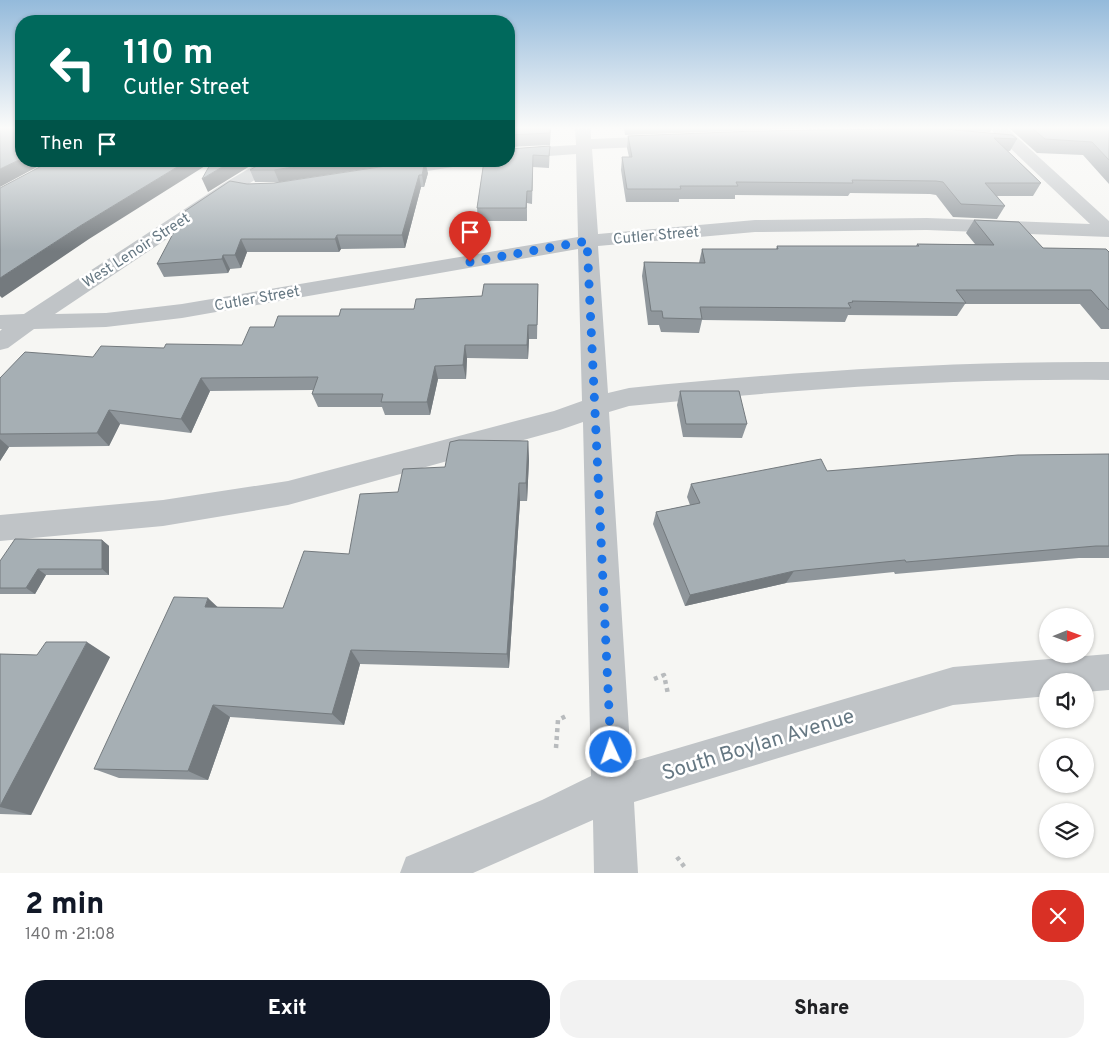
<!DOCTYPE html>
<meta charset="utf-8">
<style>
body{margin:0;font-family:Overpass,sans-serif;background:#f2f2f2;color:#202124;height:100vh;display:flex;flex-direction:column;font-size:19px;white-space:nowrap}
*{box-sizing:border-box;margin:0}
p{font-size:16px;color:#757577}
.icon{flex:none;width:28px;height:28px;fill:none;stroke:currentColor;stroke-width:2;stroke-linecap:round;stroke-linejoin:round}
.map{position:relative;height:873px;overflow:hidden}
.details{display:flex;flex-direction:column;background:#fff;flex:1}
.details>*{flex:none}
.guide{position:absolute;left:15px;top:15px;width:500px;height:152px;border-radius:20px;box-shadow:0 1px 4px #0004;background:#00695c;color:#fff;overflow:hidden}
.needle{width:32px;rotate:89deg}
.buttons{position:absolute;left:1039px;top:608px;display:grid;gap:10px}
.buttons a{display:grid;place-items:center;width:55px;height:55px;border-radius:50%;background:#fff;box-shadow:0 1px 4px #0004;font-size:25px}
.pin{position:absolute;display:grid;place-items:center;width:42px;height:42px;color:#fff;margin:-51px -21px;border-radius:50% 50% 50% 0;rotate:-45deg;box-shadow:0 0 5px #0007}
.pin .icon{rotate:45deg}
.me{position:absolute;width:55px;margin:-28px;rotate:357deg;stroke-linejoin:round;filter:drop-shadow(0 0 4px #0008)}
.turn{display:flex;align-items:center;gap:18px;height:105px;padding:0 25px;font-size:22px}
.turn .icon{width:65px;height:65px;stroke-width:2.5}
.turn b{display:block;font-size:35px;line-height:42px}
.then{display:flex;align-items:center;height:48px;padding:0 25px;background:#0003;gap:10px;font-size:19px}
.round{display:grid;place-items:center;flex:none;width:52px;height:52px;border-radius:20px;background:#f2f2f2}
.summary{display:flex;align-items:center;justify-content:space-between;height:85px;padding:0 25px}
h1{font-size:30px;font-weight:800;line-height:38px;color:#111827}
.button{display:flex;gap:10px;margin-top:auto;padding:10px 25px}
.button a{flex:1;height:58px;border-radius:20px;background:#111827;color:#fff;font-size:20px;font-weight:800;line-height:58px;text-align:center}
.button a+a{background:#f2f2f2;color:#202124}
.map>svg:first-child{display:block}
</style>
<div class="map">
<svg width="1109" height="873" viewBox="0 0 1109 873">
<rect width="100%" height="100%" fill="#f6f6f3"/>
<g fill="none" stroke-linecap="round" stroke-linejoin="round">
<!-- path -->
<path stroke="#b8bbbd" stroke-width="4.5" stroke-dasharray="4 4" stroke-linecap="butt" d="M654 679 664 675 668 694
M556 748 558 720 568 715
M677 857 686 869"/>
<!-- minor -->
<path fill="#c0c4c7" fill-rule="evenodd" d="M575 128H591V139L665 136 671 138 673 141 671 144 665 146 592 149 598 234 755 220 927 218 1090 224 989 128H1007L1109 221V237L927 230 755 232 598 246 608 393 629 388C789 372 948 361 1109 362V380C948 378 789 390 629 406L609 412 631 762 953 667 1109 654V690L1085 692V681H1048V696L953 705 634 802 638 873H594L593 820 473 873H400L406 857 542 800 591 776 583 422 560 430 288 505 163 526 0 541V515L163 500 288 481 554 411 582 401 578 249 182 318 106 327 34 329 8 348 0 350V331L2 329H0V315L24 314 226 182 262 161H283L55 314 106 313 182 304 578 237 576 154 509 159V149L576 145Z
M425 161H467L465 165 459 166 390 177 384 176 381 172 384 168Z"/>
</g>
<!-- wall -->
<path fill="#8f969b" d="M509 128H551L550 145 509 147Z
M624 128H809L625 135Z
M883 128H992L990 132 975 131 1017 139 1010 151H1008L1041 183 1033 196H997L1005 206 997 219 953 217 936 195 930 194 850 193 848 196 735 195V199H679V202H626L621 170 622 157H629L627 148 628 136 893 129Z
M1009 128H1109V184L1083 155 1037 153Z
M550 146 549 168 533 167 532 204 527 203V221H478L477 208 484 161Z
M417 161 279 182H255L250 170Z
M428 173 424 187H421L405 248 341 249 339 252H247L241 268 230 269 228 273 164 277 157 264 247 184 274 183Z
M974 220 1043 248 1109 252V329H1101L1080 304H965L957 316 848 315 845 322 702 320 699 333 661 332 659 325H648L642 276 644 262 699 263 702 249H776L777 246H916L917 244H975L966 233Z
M538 284 537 339H529L528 359 467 358 466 379H438L430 415H385L382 407H318L312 394 313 390 210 391 191 433 120 424 109 446 9 447 0 461V378L93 357 164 348 242 345 274 327 339 316 414 309 482 296Z
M680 391 747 424 742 438 683 437 677 405Z
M528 441 529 460 527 501H520L509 668 360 664 344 725 230 717 208 780 119 778 94 769 218 607 283 608 349 554 398 492 445 467Z
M1109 454V558H1079L895 574 894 572 786 583 685 606 653 524 656 512 690 505 687 497 691 484 827 471Z
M102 540 109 546V575H46L35 594H0V561Z
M0 654 110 657 31 815 0 814Z"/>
<!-- shaded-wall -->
<path fill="#747a7e" d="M21 159V161H48L0 187V169Z
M187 161H213L89 239 2 298 0 296V278L80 226Z
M232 161H258L208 192 202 179Z
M331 161H417L279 182 274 170Z
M425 161 428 173 424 187 422 175Z
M419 175 421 187 405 248 402 235Z
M337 235 341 249 339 252 335 239Z
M241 239 247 252 241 268 235 255Z
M223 255 230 269 228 273 222 259Z
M528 325 529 339 528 359 527 345Z
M465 345 467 358 466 379 463 365Z
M435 366 438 379 430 415 427 402Z
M201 378 210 391 191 433 181 419Z
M109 410 120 424 109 446 97 433Z
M0 439 9 447 0 461Z
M528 441 529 460 527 501 526 483Z
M519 483 520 501 509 668 507 654Z
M102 540 109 546V575L102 569Z
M38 569 46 575 35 594 26 588Z
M794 571 786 583 685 606 690 595Z
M208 598 224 613 205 607Z
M87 642 110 657 31 815 0 807V806Z
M351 650 360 664 344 725 332 714Z
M213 705 230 717 208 780 188 771Z"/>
<!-- building -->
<path fill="#a6afb4" stroke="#747a7e" d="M0 128H21V159L0 169Z
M509 128H550V133L509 135Z
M1032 128H1109V160L1092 142 1045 139Z
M894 129H944L1012 135 1017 139 994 138 1041 183H985L1005 206 961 204 943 182 936 181 852 180 853 183 736 182 738 186H680L681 189H627L622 157H632L628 136 755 131Z
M550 146 549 156 533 155 532 191H527L526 208H477L484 161H509V149Z
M51 161H187L80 226 0 278V188Z
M212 161H232L202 179Z
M265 161H331L274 170H250Z
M419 161H425L422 175H419L402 235H337L335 239H241L235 255H223L222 259 157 264 185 211 230 181 247 184 274 183Z
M974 220 1019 222 1043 248 1106 249 1109 252V310L1091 290H956L966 303 852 301 853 302 848 303 851 308 700 307 702 319 663 318 662 311H651L644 262 705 263 702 249H778L777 246H919L917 244 994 245Z
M484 284H538L537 325H528L527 345H465L463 365 435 366 427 402H381L383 394H312L318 377 201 378 181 419 109 410 97 433 0 434V378L25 352 93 357 101 346 164 348 166 344 242 345 250 327H274L278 316H339L341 309H414L416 299 482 296Z
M680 391H739L747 424H686Z
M459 440 528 441 526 483H519L507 654 351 650 332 714 213 705 188 771 94 769 174 597 208 598 205 607 283 608 304 551 349 554 360 494 398 492 403 469 445 467 450 442Z
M1109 454V546H1096L906 562 905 560 794 571 690 595 656 512 700 503 691 484 821 459 827 471 1018 455Z
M15 539 102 540V569H38L26 588H0V561Z
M46 642H87L0 806V654L37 655Z"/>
<!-- sky -->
<linearGradient id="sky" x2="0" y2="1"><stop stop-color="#94badb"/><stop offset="0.51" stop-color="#fbfbfa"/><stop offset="1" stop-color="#fbfbfa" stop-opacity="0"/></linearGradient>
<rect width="1109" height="251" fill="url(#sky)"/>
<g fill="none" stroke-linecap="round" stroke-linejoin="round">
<!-- route -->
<path stroke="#1a73e8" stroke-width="9" stroke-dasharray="0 16.2" d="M470 262 587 241 611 752"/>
</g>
<g text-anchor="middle" stroke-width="5" stroke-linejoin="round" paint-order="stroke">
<!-- far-street labels -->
<g font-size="15" fill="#667883" stroke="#fff">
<text transform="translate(656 235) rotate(-5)" y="5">Cutler Street</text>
<text transform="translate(136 250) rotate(-33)" y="5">West Lenoir Street</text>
<text transform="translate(257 298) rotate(-10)" y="5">Cutler Street</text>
</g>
<!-- near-street labels -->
<g font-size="21" fill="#667883" stroke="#fff">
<text transform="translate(758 744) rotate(-17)" y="7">South Boylan Avenue</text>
</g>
</g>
</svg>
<div class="buttons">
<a><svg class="needle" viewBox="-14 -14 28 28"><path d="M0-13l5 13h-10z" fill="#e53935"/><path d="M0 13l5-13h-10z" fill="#757577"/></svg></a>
<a><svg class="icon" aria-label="sound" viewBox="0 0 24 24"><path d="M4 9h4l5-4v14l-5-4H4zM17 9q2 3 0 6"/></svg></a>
<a><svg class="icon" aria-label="search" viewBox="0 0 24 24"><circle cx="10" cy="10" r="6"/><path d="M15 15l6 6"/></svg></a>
<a><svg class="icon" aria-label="layers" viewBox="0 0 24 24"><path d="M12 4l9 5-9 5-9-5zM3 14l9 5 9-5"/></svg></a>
</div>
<div class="pin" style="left:470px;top:262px;background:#d93025"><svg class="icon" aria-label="arrive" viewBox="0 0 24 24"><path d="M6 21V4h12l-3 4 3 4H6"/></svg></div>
<svg class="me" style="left:611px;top:752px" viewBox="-20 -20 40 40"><circle r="17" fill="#1a73e8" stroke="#fff" stroke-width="3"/><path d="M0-11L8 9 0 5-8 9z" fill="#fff"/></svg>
<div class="guide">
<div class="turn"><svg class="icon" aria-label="left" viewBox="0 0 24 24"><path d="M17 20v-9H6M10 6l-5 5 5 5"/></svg><div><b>110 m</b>Cutler Street</div></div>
<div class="then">Then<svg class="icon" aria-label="arrive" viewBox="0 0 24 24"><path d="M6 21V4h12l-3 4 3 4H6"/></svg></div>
</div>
</div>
<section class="details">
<div class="summary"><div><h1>2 min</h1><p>140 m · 21:08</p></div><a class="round" style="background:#d93025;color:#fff"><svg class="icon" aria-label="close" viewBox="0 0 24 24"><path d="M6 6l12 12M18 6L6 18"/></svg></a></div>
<div class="button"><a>Exit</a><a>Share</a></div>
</section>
